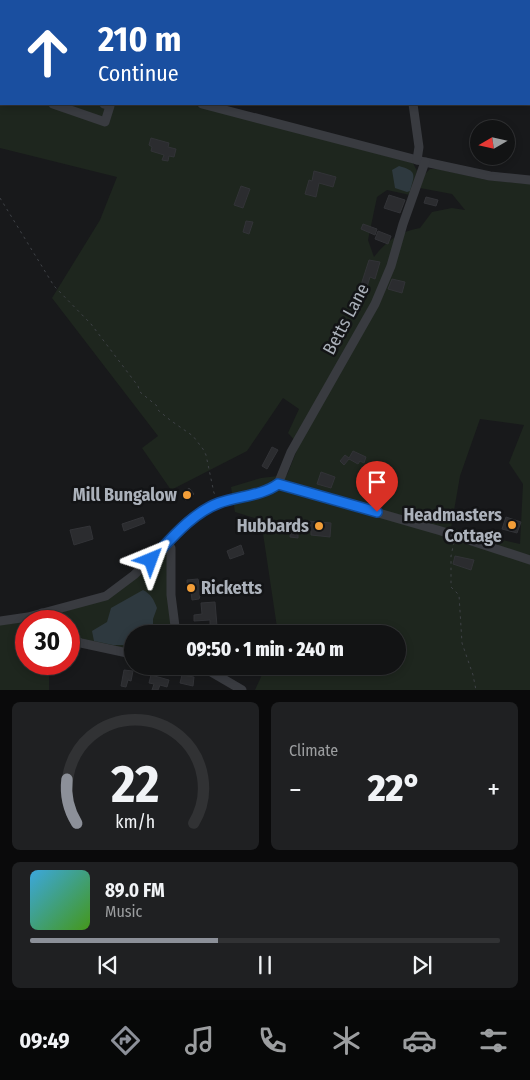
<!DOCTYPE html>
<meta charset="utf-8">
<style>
body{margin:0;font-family:"Fira Sans Condensed",sans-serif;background:#1f2022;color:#f1f3f6;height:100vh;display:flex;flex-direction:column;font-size:19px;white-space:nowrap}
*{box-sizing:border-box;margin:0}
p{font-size:16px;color:#9c9ea0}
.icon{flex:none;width:28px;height:28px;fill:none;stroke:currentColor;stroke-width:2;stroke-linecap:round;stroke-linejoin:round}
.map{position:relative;height:690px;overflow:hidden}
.side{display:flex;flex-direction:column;gap:12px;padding:12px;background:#0a0a0b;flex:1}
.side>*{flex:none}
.banner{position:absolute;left:0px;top:0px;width:530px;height:105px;box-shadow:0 2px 8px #0003,0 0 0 1px #313234;background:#1a4fa0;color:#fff;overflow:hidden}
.needle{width:32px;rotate:261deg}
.tools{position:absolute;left:470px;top:120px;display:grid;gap:10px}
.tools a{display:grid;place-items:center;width:45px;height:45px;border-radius:50%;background:#121314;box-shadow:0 2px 8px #0003,0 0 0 1px #313234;font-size:25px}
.speed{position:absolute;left:15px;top:610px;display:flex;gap:10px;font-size:25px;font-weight:700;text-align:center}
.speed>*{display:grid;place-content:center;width:65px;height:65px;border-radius:50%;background:#121314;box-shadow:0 2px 8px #0003,0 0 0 1px #313234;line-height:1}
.speed .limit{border:8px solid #d22;background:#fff;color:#111}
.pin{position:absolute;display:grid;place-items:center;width:42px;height:42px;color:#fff;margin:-51px -21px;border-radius:50% 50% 50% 0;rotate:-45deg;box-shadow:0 0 5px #0007}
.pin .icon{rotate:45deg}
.me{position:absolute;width:55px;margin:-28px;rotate:44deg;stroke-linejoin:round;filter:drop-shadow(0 0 4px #0008)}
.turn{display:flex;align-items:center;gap:18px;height:105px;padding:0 15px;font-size:22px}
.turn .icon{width:65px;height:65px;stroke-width:2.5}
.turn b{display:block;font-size:35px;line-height:42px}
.big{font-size:38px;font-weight:800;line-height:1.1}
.side .card{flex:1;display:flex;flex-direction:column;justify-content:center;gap:8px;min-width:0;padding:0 18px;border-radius:8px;background:#1f2022}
.side .dial{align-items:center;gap:0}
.dial svg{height:130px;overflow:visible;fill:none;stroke:#313234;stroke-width:7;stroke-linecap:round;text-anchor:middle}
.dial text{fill:#f1f3f6;stroke:none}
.song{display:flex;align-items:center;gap:15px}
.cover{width:60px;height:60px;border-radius:8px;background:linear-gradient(135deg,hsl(200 70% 55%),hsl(100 70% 35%))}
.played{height:5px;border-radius:2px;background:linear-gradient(90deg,#8c9099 40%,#313234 40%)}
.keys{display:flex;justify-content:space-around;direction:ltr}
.heat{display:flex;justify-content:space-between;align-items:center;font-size:28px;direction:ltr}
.side .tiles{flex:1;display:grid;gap:12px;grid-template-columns:1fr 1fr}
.card:last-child{grid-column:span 2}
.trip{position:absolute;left:124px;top:625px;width:282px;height:50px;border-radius:25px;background:#121314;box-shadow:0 2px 8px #0003,0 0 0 1px #313234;font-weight:800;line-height:50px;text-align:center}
.tab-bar{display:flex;height:80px;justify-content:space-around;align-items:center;background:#070808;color:#9c9ea0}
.tab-bar .icon{width:35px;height:35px}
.tab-bar .on{color:#8c9099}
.tab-bar b{font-size:22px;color:#f1f3f6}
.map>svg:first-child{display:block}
.green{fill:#1e261e;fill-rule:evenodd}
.water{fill:#2e393f}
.building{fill:#2b2c2f;stroke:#323337}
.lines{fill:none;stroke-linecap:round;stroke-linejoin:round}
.path{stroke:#3f4247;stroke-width:1;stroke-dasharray:2.5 4;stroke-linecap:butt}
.minor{stroke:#393b40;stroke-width:9}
.route-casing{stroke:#114b97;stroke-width:12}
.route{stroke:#1a73e8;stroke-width:9}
.poi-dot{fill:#f39e38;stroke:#131416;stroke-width:2}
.labels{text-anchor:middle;stroke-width:5;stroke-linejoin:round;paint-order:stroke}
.street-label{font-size:18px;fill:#abb1ba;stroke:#131416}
.poi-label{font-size:18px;font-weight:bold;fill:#abb1ba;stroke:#131416;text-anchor:end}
</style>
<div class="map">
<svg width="530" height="690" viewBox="0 0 530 690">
<rect width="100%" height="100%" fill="#18191b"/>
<g class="green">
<rect x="146" y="0" width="136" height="1"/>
<path d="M0 26 1 104H189L413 163 417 171 410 195 387 190 377 197 368 240 374 257C386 241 401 231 420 228L432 212 452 208 465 210 452 194 420 188 425 174 430 169H438L487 180 530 184V690H255L266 666H398V634H278L261 520 235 512 231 487 261 478 287 475 299 445 288 433 299 409 283 398 247 451 171 490 142 448 158 436 52 298 100 220 117 177 0 148ZM480 419 524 425 509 463 523 484 520 544 451 528 460 476Z"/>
<polygon points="174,538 173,569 178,634 132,634 132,656 69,640 69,621 26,621 26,664 35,664 35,667 49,676 49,690 0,690 0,621 106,596"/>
</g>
<g class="water">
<path d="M399 166C417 171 415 174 410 191L407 192 395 188 392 170Z"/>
<path d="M143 590C151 594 154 600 157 608L153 619V634H132V645H113L94 641 92 631 107 622 111 608Z"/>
</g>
<g class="building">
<polygon points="151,138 169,143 168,147 176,149 174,157 169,156 168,161 162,160 164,155 151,151 152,147 149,145"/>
<polygon points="314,171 336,177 333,187 319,183 316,197 305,194 309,180 312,181"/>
<polygon points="241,186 250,189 243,208 234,205"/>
<polygon points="389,195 405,200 400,213 384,208"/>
<polygon points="426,197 438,200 436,206 424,203"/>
<polygon points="246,221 253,222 249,234 243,232"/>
<polygon points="363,224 377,229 375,235 361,229"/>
<polygon points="378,231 391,236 388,244 375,239"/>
<polygon points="369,260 380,262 375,279 370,277 366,290 360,288"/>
<polygon points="392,279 405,282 402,293 388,289"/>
<polygon points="272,447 278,450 267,469 262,466"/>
<polygon points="353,451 366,457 364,463 360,461 358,464 349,459 344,465 340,461 345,455 349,458"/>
<polygon points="321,472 335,477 331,488 317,484"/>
<polygon points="189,488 194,494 186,501 181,495"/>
<polygon points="143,517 145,523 124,531 122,524"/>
<polygon points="506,517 521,522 517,533 502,529"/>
<polygon points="307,521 331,523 330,537 311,535 311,531 298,530 298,538 290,537 291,524 307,525"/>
<polygon points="90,526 93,539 74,545 70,530"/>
<polygon points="241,545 244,554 230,559 227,551"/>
<polygon points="455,556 474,560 471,570 453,564"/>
<polygon points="198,579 199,585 203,587 199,599 192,600 191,592 188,592 187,580"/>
<polygon points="215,602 217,626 210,626 210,620 194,621 194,615 202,614 201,603"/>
<polygon points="124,670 133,671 131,681 128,680 126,687 121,686"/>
<polygon points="151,675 169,680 167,687 160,685 158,690 152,690 154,684 149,683"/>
<polygon points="182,675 194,677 193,686 180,683"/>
</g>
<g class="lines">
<g class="path">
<polyline points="164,0 164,1"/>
<polyline points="0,198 54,286 91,324 138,386 140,392 157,406 158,410 170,420 193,436 203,449 206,455 214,493 216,496"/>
<polyline points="454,542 451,556 451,587 459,595 462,643 473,675 476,690"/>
</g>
<g class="minor">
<polyline points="403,0 403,1"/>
<polyline points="0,20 1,21"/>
<polyline points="0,50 1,48"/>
<polyline points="53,104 105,122 110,106 104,104"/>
<polyline points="202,104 425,162 490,176 530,180"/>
<polyline points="413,104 419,147 417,160"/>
<polyline points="278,484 441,531 530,560"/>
<polyline points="168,543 171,548 171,595 176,634"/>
<polyline points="42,613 49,621"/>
<polyline points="0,621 28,617 106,596 134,575 198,514 224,501 271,489 278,484 291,452 375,304 391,266 403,224 425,162"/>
<polyline points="69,637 81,643 132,654"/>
<polyline points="201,666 242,690"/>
</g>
</g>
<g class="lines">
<defs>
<path id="route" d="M151 560C171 539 192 513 219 503 238 496 262 496 278 484L377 512"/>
</defs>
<use href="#route" class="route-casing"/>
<use href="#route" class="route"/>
</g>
<g class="poi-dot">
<circle cx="187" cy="495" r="5"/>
<circle cx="512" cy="525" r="5"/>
<circle cx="319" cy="526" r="5"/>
<circle cx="191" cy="588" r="5"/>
</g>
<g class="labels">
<g class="street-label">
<text transform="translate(346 319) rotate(-62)" y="6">Betts Lane</text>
</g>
<g class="poi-label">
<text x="177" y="501">Mill Bungalow</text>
<text x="502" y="521">Headmasters<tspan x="502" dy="21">Cottage</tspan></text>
<text x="309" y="532">Hubbards</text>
<text x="201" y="594" text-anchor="start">Ricketts</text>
</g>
</g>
</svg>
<div class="tools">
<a><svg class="needle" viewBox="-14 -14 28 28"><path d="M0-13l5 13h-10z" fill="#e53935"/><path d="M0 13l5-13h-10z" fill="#9c9ea0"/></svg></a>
</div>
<div class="speed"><div class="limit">30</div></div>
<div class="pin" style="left:377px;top:512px;background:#d93025"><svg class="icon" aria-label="arrive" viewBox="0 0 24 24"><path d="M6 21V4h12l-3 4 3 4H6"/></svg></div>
<svg class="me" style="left:151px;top:560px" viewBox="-20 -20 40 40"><path d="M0-17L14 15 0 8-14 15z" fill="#1a73e8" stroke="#fff" stroke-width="4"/></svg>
<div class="trip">09:50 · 1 min · 240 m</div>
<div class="banner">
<div class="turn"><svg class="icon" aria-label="ahead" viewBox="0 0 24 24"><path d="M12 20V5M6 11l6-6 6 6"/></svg><div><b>210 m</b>Continue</div></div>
</div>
</div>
<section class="side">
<div class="tiles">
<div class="card dial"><svg viewBox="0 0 100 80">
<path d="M14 69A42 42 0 1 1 86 69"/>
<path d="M14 69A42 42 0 0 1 8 42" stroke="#8c9099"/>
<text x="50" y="56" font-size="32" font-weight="700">22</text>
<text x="50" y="72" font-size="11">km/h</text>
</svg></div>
<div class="card"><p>Climate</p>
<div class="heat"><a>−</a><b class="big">22°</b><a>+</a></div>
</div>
<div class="card">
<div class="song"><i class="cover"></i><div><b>89.0 FM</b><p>Music</p></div></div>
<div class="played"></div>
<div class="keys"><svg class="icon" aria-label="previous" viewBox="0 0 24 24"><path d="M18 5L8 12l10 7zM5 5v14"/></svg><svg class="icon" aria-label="pause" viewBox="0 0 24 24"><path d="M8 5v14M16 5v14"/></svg><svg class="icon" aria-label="next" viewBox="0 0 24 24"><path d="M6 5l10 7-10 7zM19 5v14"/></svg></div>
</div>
</div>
</section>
<nav class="tab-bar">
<b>09:49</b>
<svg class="icon on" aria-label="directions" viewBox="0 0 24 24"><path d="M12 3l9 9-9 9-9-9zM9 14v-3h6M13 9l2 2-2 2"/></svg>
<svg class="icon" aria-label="music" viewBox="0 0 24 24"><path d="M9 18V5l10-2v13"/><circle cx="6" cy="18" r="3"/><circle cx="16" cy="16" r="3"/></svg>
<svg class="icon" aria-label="phone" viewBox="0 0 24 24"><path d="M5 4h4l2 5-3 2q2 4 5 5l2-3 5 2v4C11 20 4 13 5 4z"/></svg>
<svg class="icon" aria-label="climate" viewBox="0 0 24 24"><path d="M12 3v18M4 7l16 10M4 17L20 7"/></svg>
<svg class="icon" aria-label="car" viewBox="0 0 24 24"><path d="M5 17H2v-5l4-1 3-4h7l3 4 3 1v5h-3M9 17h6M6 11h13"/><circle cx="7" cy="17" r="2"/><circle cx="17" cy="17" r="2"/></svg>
<svg class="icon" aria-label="filters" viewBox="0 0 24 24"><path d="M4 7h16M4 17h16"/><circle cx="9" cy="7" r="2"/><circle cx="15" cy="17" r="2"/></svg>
</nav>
